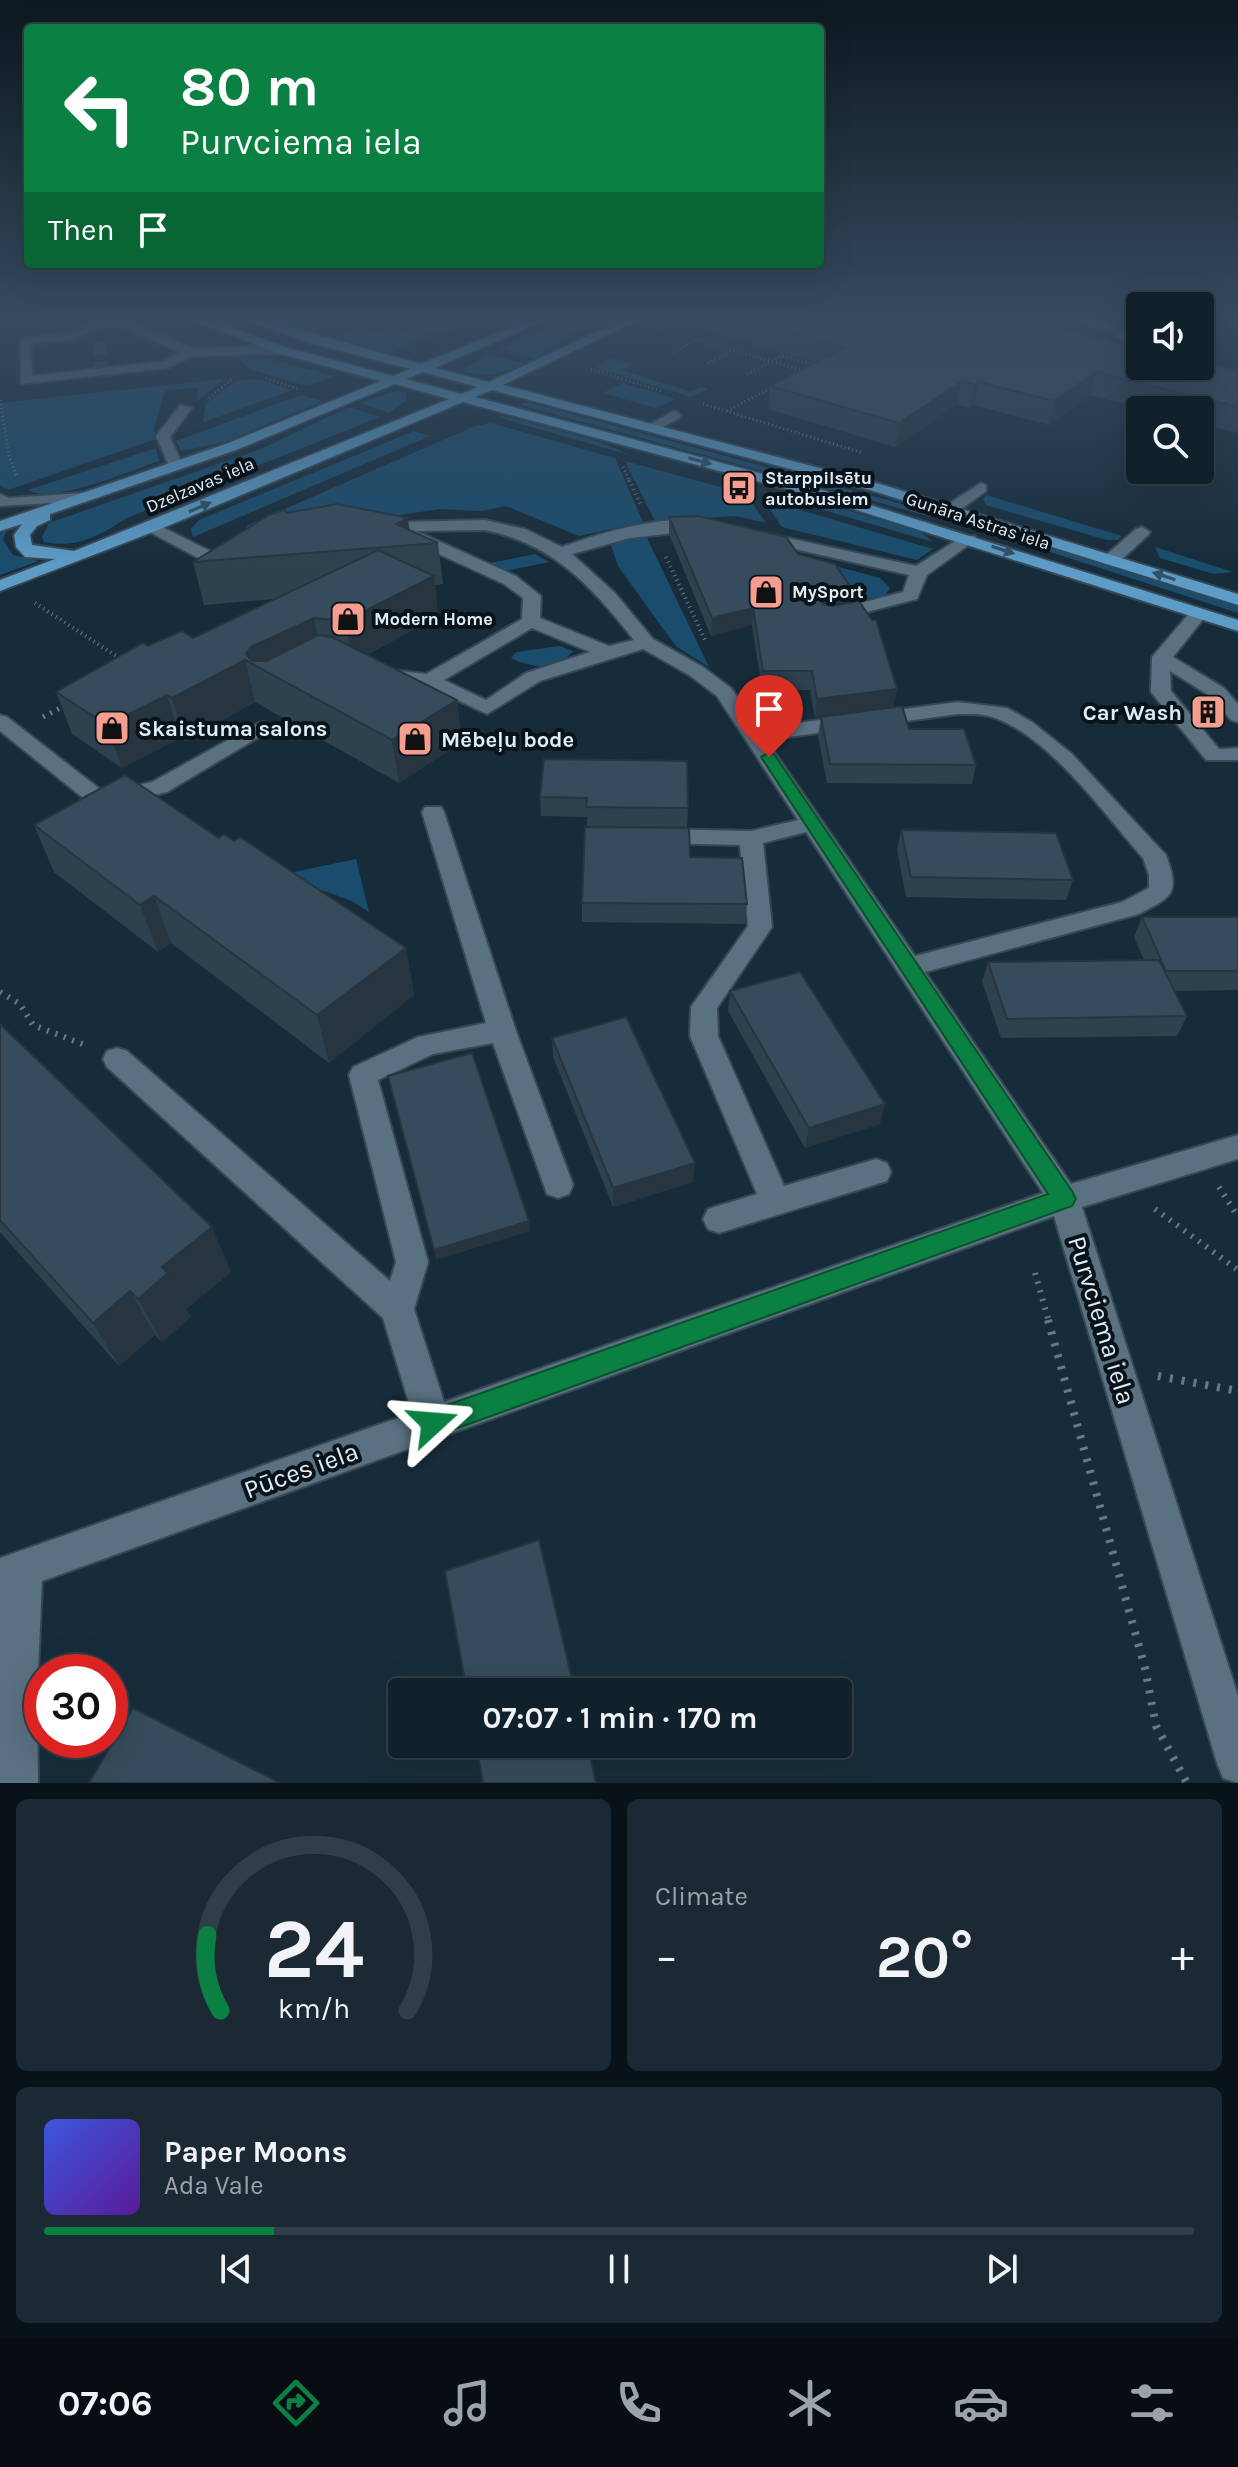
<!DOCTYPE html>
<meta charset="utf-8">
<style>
body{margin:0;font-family:Karla,sans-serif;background:#1a2934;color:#f1f3f6;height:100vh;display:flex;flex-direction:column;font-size:30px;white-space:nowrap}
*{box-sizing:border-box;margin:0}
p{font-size:26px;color:#9ca3a9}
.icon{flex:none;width:44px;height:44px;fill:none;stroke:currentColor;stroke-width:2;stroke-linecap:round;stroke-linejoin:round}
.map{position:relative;height:1783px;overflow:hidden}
.details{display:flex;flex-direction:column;gap:16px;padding:16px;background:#091218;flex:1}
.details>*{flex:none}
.hud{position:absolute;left:24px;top:24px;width:800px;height:244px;border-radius:8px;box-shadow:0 8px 32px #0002,0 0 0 2px #303e48;background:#0b8043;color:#fff;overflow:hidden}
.buttons{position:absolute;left:1126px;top:292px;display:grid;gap:16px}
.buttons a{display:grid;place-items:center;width:88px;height:88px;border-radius:8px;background:#11212c;box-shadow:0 8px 32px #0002,0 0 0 2px #303e48;font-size:40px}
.speed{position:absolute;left:24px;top:1654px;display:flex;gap:16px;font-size:40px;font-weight:700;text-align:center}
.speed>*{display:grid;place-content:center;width:104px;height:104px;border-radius:50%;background:#11212c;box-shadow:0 8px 32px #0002,0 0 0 2px #303e48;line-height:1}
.speed .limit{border:12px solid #d22;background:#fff;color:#111}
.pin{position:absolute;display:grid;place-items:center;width:68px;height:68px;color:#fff;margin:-82px -34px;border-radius:50% 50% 50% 0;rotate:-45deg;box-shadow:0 0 8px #0007}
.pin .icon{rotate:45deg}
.me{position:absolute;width:88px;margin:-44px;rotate:71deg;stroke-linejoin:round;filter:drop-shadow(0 0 6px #0008)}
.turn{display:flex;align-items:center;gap:28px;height:168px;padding:0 24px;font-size:36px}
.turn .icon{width:104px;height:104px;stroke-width:2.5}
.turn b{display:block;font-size:56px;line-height:68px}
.then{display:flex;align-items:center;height:76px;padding:0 24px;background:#0003;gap:16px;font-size:30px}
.big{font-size:60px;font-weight:700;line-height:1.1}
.details .widget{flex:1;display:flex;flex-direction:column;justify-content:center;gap:12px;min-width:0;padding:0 28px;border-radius:12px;background:#1a2934}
.details .dial{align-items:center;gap:0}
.dial svg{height:208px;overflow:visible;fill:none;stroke:#303e48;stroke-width:7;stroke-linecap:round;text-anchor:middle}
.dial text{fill:#f1f3f6;stroke:none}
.song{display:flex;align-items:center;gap:24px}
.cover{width:96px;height:96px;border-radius:12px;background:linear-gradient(135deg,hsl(230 70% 55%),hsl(270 70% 35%))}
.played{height:8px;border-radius:4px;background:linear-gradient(90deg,#0b8043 20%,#303e48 20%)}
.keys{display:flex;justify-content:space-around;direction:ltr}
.heat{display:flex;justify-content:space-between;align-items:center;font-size:44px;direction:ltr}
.details .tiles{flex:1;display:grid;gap:16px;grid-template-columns:1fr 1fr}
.widget:last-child{grid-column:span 2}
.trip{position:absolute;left:388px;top:1678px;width:464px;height:80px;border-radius:8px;background:#11212c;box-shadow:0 8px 32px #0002,0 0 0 2px #303e48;font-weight:700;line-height:80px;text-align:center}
.tabs{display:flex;height:128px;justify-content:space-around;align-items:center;background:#070d12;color:#9ca3a9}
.tabs .icon{width:56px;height:56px}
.tabs .active{color:#0b8043}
.tabs b{font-size:36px;color:#f1f3f6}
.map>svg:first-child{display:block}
.green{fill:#1a4d6d}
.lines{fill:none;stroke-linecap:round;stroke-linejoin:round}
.minor-tunnel{stroke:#354956;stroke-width:13;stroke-dasharray:13 7;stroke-linecap:butt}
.minor-casing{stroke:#374854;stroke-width:4}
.major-casing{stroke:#374854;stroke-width:4}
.path-far4{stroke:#687a86;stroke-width:3;stroke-dasharray:1 3;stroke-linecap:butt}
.path-far3{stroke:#687a86;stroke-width:4;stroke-dasharray:1 4;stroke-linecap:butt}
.path-far2{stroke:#687a86;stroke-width:5;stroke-dasharray:2 6;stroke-linecap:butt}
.path-far1{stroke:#687a86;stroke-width:6;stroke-dasharray:2 7;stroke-linecap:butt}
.path{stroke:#687a86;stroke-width:8;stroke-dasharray:3 9;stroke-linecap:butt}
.minor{fill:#5a7182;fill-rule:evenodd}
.major{fill:#5c9cc7;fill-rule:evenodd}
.wall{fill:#2e414f}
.shaded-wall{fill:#263540}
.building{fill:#364c5c;stroke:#263540;stroke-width:2}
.oneway{fill:#2f5168}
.route{fill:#0b8043;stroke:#07532c;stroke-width:2}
.labels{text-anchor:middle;stroke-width:8;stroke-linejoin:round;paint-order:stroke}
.far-poi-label{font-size:18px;font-weight:bold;fill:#e0edf7;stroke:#0a131a;text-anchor:start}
.far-street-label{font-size:18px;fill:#e0edf7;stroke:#0a131a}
.poi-label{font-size:22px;font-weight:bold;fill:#e0edf7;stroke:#0a131a;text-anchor:start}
.near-street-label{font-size:26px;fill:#e0edf7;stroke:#0a131a}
</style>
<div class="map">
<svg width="1238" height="1783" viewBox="0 0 1238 1783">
<rect width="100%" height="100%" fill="#172c3a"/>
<g class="green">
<polygon points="406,319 466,319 474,321 442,334 398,323"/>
<polygon points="565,319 605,319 567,337 536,359 499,349"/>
<polygon points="361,327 378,332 392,327 428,337 388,354 330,339"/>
<polygon points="250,354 334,376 307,386 250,369 235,355"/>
<polygon points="490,354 526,364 494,375 465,373 463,369"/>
<polygon points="611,358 633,364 622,370 691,392 702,387 708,389 690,397 596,368"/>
<polygon points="224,379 197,401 198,388 165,390 154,428 156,439 8,490 0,485 0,403"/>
<polygon points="259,379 292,390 174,433 203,422 206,403 238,380"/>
<polygon points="623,383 676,399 656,408 603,393"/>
<polygon points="397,391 406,393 406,400 389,413 359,403"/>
<polygon points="301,395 323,401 225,442 181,451 176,441"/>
<polygon points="527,402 1004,532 1238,607 1238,613 998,535 520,405"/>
<path d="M349 407 380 417 127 518C100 535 77 549 44 542L42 537 49 523 261 449Z"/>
<polygon points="504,416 597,441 633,456 497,417"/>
<polygon points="491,423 615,458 643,522 579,536 506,506 481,511 440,509 298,530 262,542 243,532 248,525 475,426"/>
<polygon points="414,431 430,436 193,537 191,529 199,520"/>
<path d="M156 448 159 461C132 470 52 505 28 490Z"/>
<polygon points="625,461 746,494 766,523 736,516 655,521"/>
<polygon points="759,491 803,497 921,532 933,542"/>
<polygon points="986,495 1122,536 1118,540 1107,540 986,505 983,499"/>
<polygon points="763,499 933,549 917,560 782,527"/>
<polygon points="6,531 3,540 13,555 39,561 0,575 0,534"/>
<polygon points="646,536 709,667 677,647 669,637 618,566 610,542"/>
<polygon points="1155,547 1233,572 1214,574 1160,558"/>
<polygon points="535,554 549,562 505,571 490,563"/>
<polygon points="802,557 880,578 890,588 885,595 857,601 847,584"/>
<path d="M560 646 573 651C556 672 532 668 511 658L516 652Z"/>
<polygon points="356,859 369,912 352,901 280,875"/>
</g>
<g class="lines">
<polyline class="minor-tunnel" points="100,342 101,372"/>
<defs>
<g id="minor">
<path d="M100 319H124L192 348 281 346 287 350 281 354 192 356 168 368 21 384V338L67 333ZM112 323 180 352 165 361 32 376 31 344 73 339Z"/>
<path d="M1071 319C1105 319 1115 323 1140 345V356L1109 330Z"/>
<polygon points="180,405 192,408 170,437 183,466 176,470 169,466 156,436"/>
<polygon points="674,411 681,415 679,418 657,430 645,427"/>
<polygon points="981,483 986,485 986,491 956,513 944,513 944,507"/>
<polygon points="82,493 90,498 87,501 0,506 0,494 9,498"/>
<path d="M485 520 525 529 562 547C600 533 667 513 707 522L709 525 701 530 630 538 572 554 615 593 653 639 703 667 731 688 759 728 958 702 1007 708 1032 722 1072 754 1166 855C1180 894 1173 896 1139 914L925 972 1071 1184 1238 1135V1159L1082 1207 1238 1696V1783L1223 1778 1217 1763 1054 1216 42 1581 37 1695 38 1783H0V1558L412 1413 383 1318 107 1067 103 1059 107 1051 117 1048 127 1051 390 1281 396 1262 349 1075 353 1067 418 1037 486 1023 422 812 425 807H441L444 812 516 1031 573 1185 569 1194 558 1198 547 1194 493 1043 433 1054 378 1080 428 1262 414 1309 444 1402 1043 1193 806 832 763 843 772 927 717 1008 718 1036 784 1186 876 1159 887 1163 891 1172 887 1181 719 1233 708 1229 703 1219 708 1209 757 1194 690 1036 691 1007 748 926 740 845 657 843 649 841 646 836 649 831 657 829 751 831 798 820 717 696 689 675 643 649 540 681 487 714 425 685 377 679 374 675 384 669 426 674 522 619 523 598 504 584 402 537 401 532 393 527 401 522ZM485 530C554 544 592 587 634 640L609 646 540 618 541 596 516 576 416 531ZM532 628 590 652 526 673 486 700 444 680ZM958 714C970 714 983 713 995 718 1052 739 1103 813 1143 858L1149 875V888L1122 902 915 956 766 740Z"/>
<polygon points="152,522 220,556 236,551 244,556 225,566 213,566 146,530 146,524"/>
<polygon points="1142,527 1150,532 1148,535 1117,564 1105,564 1103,560 1105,556 1136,529"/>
<polygon points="761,532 916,566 963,536 975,536 977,539 927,575 917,599 836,620 830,619 827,615 830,611 903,592 909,575 755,540 755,534"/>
<polygon points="1199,608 1208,613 1173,657 1224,688 1238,704 1238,722 1231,720 1210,696 1170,671 1171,691 1219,749 1238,748 1238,760 1206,760 1151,692 1152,657 1193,609"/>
<polygon points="0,715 7,717 105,793 152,782 257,724 264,722 274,728 167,792 101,808 93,806 0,731"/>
</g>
<path id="major" d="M190 319H207L285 347 393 376 410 369 311 343 244 319H262L421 364 531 319H548L435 368 489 382 624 319H640L503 385 880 484 1238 594V605L870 490 492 390 475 397 819 489 1238 620V631L809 495 463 402 158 530 0 591V580L55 559 25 557 16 547 14 535 22 524 0 531V521L226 444 381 381 277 353ZM423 372 478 387 461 394 406 379ZM395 384 449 399 74 551 32 545 30 535 37 526 50 520V514L236 450Z"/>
</defs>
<use href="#minor" class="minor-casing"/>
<use href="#major" class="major-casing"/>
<g class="path-far4">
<polyline points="378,319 431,334"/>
<polyline points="657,328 808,372"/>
<polyline points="678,332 706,319"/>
<polyline points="673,353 697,339"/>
<polyline points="708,363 736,350"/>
<polyline points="591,369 661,391"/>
<polyline points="747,374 782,356 816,365"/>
<polyline points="266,378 299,389"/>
<polyline points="209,398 232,379"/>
<polyline points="0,400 9,456 17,477"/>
<polyline points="703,404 863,453"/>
<polyline points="727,411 775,386"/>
<polyline points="623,467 630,482"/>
</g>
<g class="path-far3">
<polyline points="629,480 641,505"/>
<polyline points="666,557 706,642"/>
<polyline points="35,603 124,661"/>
</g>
<polyline class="path-far2" points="43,717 66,705"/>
<g class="path-far1">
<polyline points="0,992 20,1004 33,1025 85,1045"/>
<polyline points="1219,1187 1238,1217"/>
<polyline points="1155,1209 1238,1270"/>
<polyline points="1035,1273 1049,1322"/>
</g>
<g class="path">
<polyline points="1048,1320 1145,1668 1156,1726 1187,1783"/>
<polyline points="1158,1376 1238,1391"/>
</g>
<use href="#minor" class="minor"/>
<use href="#major" class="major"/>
</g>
<g class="wall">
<polygon points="698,319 1017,319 1238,370 1238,431 1236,433 1200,423 1200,410 1148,410 1090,395 1049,425 974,405 970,408 957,404 895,447 768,409 770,386 816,362 698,329"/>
<polygon points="287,513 409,530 438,543 443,584 435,585 438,616 367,655 462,742 399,783 255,702 185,741 180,738 122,768 72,734 56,692 148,646 193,638 275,599 204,605 193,562"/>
<polygon points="669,517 798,554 849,585 847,603 897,689 893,707 815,718 810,690 762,690 752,625 711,636 669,534"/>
<polygon points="821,717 909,729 976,765 972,784 827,783 818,736"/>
<polygon points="544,759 688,808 687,827 587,826 587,817 541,816 540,797"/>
<polygon points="34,825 219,838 406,948 414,995 329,1063 171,943 158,952 54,872"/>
<polygon points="901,830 1073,880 1066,900 906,897 897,850"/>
<polygon points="690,857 747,904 745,924 582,922 582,903"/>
<polygon points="1142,917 1238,917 1238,990 1174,991 1187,1016 1177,1036 1001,1038 982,981 988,962 1144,960 1134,937"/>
<polygon points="730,991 880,1124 805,1148 728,1011"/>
<polygon points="0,1024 231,1272 186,1309 191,1317 162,1342 155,1335 119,1366 0,1232"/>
<polygon points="552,1038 695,1163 693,1182 613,1207 553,1057"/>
</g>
<g class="shaded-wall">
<polygon points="0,319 38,319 38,327 0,331"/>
<polygon points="1096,372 1090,395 1049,425 1054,401"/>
<polygon points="962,381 957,404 895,447 899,423"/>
<polygon points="979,382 974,405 970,408 975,385"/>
<polygon points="408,518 411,545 396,524"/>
<polygon points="434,576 438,616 353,662 345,621"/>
<polygon points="849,585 847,603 821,610 819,598 823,592"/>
<polygon points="753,608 752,625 711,636 712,618"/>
<polygon points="314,618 322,659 248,661 246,654 251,647"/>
<polygon points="245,660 255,702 185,741 172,698"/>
<polygon points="897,689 893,707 815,718 817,699"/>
<polygon points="167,695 180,738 122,768 107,725"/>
<polygon points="457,700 462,742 399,783 392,740"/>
<polygon points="154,896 171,943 158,952 140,905"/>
<polygon points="406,948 414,995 329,1063 317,1015"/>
<polygon points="885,1104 880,1124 805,1148 809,1128"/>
<polygon points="695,1163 693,1182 613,1207 613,1188"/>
<polygon points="529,1221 530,1231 436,1260 434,1250"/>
<polygon points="212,1227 231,1272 186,1309 191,1317 162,1342 138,1299 162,1267"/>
<polygon points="130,1291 155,1335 119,1366 93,1323"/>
</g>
<g class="building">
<polygon points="741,319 1017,319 1140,348 1140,366 1200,366 1200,361 1238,370 1238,407 1096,372 1054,401 979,382 975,385 962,381 899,423 770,386 845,347"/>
<polygon points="337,504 408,518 396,524 438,543 193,562 269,515 284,510 287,513"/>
<polygon points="698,516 786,537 798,554 835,564 849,585 823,592 819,598 823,604 832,606 859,601 872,620 876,620 897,689 817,699 812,671 763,671 753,608 712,618 669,517"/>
<polygon points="378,550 434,576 345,621 314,618 251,647 246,654 252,661 266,661 318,635 332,637 457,700 392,740 245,660 172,698 167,695 107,725 56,692 143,643 148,646 182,631 193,638"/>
<polygon points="902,706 909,729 964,729 976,765 830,764 821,717"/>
<polygon points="544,759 687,761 688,808 586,807 587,798 540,797"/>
<polygon points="125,775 219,838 224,834 234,841 240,837 406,948 317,1015 154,896 140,905 34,825"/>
<polygon points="585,827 689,828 690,857 742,858 747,904 582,903"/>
<polygon points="901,830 1056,833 1073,880 911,877"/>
<polygon points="1142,917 1238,917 1238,971 1166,971"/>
<polygon points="1159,960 1187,1016 1007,1019 988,962"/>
<polygon points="800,972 885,1104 809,1128 730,991"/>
<polygon points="626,1017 695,1163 613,1188 552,1038"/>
<polygon points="0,1024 212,1227 162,1267 168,1273 138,1299 130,1291 93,1323 0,1220"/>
<polygon points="472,1053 529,1221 434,1250 388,1076"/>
<polygon points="539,1540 575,1692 467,1692 445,1571"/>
<polygon points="133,1708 280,1783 89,1783"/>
<polygon points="476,1744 587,1744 596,1783 483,1783"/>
</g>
<defs><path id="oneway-solid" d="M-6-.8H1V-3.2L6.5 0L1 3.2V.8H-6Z" transform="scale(2)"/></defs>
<g class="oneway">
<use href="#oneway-solid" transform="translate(700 461) rotate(15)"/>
<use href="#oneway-solid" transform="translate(200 507) rotate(-23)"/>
<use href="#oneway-solid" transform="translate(1003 550) rotate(18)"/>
<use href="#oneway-solid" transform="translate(1164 576) rotate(-162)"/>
</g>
<linearGradient id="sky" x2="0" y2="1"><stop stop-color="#0d1820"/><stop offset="0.56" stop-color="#364b60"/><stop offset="1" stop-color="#364b60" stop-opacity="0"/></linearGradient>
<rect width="1238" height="569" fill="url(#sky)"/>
<polygon class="route" points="769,752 774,754 1072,1191 1076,1199 1072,1206 433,1437 423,1433 419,1423 423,1414 433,1410 1048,1194 761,757"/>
<defs>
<symbol id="bus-square" viewBox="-11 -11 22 22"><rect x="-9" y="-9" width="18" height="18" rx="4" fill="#f59d8e" stroke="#0a131a"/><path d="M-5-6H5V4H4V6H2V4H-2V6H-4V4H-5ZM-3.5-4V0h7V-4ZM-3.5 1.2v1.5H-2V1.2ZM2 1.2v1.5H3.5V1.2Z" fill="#111"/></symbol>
<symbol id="shop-square" viewBox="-11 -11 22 22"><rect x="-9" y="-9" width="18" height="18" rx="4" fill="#f59d8e" stroke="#0a131a"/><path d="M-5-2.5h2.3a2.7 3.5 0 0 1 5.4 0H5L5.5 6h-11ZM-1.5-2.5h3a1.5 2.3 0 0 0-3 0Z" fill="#111"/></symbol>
<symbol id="building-square" viewBox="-11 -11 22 22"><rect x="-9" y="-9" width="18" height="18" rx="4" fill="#f59d8e" stroke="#0a131a"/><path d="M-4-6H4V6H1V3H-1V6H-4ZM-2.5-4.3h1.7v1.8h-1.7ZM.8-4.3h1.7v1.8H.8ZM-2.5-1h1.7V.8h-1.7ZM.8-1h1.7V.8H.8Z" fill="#111"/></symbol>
</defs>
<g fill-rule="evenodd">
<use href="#bus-square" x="719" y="468" width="40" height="40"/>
<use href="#shop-square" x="746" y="572" width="40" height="40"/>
<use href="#shop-square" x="328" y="599" width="40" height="40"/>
<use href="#building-square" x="1188" y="692" width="40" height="40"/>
<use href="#shop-square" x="92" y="708" width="40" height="40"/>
<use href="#shop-square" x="395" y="719" width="40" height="40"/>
</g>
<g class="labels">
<g class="far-poi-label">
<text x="765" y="484">Starppilsētu<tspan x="765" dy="21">autobusiem</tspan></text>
<text x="792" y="598">MySport</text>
<text x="374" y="625">Modern Home</text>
</g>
<g class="far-street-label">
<text transform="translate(200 485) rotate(-23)" y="6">Dzelzavas iela</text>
<text transform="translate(978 521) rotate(18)" y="6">Gunāra Astras iela</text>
</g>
<g class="poi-label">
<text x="1182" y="720" text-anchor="end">Car Wash</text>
<text x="138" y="736">Skaistuma salons</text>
<text x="441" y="747">Mēbeļu bode</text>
</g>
<g class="near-street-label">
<text transform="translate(1102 1320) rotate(73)" y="9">Purvciema iela</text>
<text transform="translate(301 1470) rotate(-20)" y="9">Pūces iela</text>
</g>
</g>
</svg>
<div class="buttons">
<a><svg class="icon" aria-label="sound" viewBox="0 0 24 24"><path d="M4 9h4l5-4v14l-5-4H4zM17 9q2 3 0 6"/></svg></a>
<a><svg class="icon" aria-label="search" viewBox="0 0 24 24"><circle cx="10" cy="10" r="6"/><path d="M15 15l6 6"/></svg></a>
</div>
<div class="speed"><div class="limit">30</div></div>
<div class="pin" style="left:769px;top:757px;background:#d93025"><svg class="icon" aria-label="arrive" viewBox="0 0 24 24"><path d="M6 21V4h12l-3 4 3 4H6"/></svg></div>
<svg class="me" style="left:433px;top:1423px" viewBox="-20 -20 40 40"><path d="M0-17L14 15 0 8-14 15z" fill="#0b8043" stroke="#fff" stroke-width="4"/></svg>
<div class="trip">07:07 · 1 min · 170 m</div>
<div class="hud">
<div class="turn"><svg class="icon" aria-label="left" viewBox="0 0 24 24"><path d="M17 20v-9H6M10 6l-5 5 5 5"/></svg><div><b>80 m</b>Purvciema iela</div></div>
<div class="then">Then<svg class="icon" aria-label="arrive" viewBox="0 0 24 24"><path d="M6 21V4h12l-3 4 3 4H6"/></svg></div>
</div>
</div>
<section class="details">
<div class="tiles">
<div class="widget dial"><svg viewBox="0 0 100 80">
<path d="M14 69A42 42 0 1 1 86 69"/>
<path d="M14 69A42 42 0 0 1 9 40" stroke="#0b8043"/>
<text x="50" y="56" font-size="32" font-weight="700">24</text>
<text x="50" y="72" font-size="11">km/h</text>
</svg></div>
<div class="widget"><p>Climate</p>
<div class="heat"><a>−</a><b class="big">20°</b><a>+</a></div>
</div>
<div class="widget">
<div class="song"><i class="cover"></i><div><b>Paper Moons</b><p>Ada Vale</p></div></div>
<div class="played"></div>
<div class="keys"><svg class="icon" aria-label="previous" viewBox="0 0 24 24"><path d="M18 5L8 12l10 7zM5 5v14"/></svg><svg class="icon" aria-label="pause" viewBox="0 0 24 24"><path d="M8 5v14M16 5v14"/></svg><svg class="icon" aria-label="next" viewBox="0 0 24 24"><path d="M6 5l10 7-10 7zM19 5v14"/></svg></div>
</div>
</div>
</section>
<nav class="tabs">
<b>07:06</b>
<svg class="icon active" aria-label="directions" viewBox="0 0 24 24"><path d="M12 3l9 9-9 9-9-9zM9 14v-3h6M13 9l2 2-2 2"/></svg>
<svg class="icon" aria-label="music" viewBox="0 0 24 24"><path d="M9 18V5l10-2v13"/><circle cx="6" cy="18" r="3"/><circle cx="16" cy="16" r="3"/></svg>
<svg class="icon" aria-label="phone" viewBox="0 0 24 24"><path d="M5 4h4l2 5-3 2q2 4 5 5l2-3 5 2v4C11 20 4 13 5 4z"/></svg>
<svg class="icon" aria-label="climate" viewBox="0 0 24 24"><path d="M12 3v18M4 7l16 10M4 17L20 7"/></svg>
<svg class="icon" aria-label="car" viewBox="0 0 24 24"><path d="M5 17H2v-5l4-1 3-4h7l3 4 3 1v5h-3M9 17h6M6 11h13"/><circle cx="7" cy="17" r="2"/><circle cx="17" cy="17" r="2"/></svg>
<svg class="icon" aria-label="filters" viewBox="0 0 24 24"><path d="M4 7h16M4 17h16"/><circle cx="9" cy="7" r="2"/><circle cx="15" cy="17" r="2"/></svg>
</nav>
